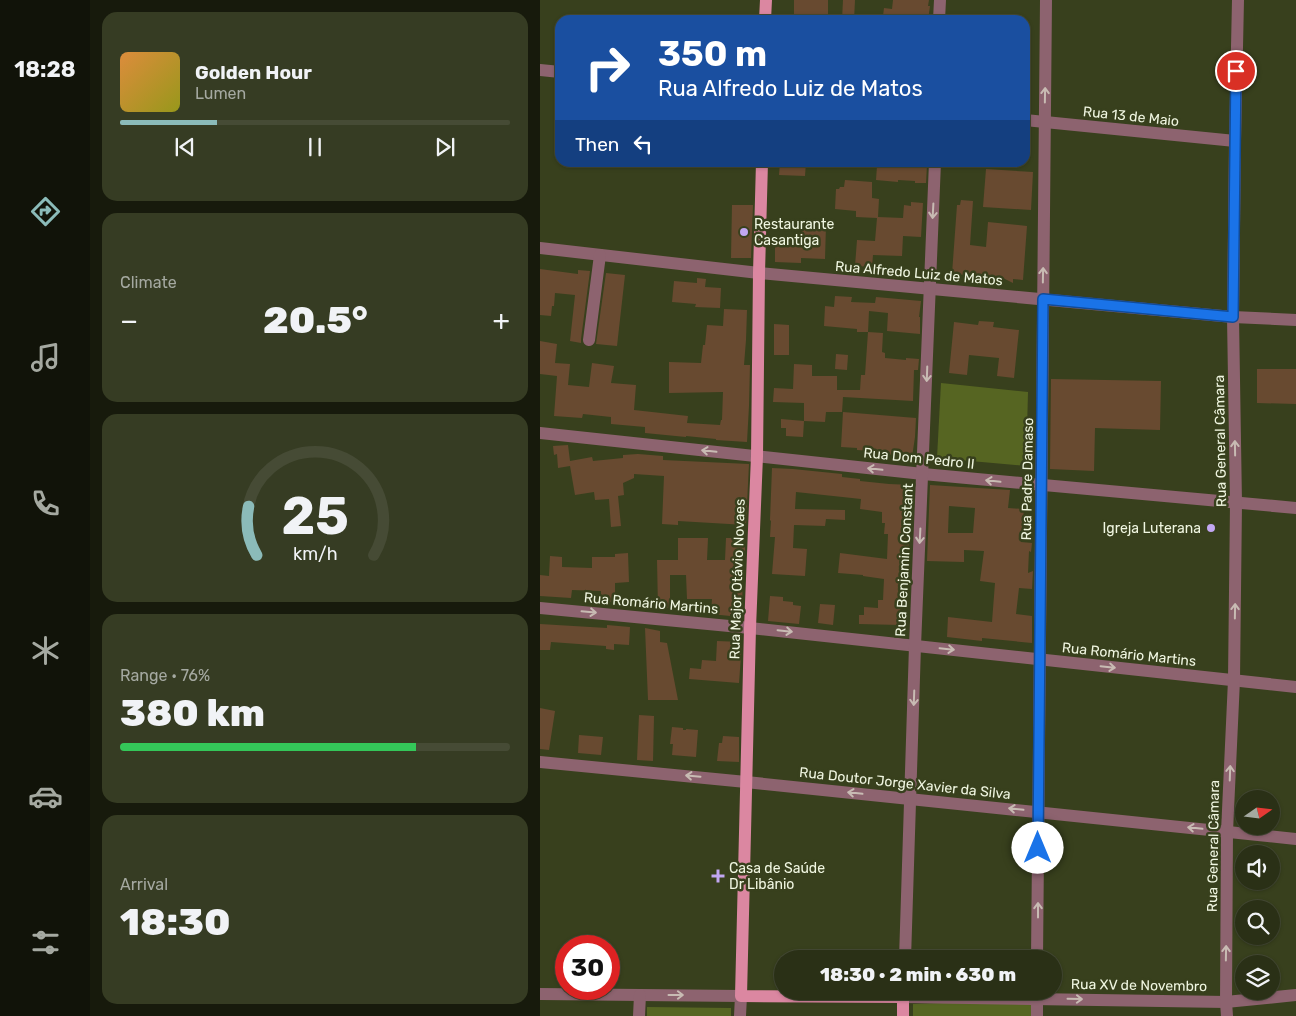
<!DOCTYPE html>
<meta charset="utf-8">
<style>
body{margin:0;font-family:Rubik,sans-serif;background:#363c23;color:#f1f3f6;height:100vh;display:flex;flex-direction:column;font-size:19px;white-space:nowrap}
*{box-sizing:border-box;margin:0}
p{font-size:16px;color:#a5a9a1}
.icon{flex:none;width:28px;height:28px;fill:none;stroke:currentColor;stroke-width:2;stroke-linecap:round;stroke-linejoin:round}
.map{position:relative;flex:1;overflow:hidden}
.details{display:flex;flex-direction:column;gap:12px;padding:12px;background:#171a0c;width:450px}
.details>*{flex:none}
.top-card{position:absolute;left:15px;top:15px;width:475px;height:152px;border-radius:15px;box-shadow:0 1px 4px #0004,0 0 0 1px #464b35;background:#1a4fa0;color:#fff;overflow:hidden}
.needle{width:32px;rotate:76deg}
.controls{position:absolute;left:695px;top:790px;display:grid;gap:10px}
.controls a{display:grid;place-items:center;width:45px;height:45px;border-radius:50%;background:#2a3016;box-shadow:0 1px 4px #0004,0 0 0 1px #464b35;font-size:25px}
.speed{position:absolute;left:15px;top:935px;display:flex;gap:10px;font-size:25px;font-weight:700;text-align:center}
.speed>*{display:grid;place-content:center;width:65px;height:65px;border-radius:50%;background:#2a3016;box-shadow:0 1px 4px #0004,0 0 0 1px #464b35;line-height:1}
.speed .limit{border:8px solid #d22;background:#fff;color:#111}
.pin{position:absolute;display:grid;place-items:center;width:42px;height:42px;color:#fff;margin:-21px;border:2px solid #fff;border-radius:50%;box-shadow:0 1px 5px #0007}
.me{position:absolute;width:55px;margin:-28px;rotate:0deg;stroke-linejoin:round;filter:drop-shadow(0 0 4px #0008)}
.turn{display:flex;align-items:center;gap:18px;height:105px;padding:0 20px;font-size:22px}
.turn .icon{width:65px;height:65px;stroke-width:2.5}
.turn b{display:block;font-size:35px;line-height:42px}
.then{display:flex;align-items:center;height:48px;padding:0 20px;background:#0003;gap:10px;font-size:19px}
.big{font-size:38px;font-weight:800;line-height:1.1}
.details .card{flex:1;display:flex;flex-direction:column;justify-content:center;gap:8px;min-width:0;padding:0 18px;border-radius:15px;background:#363c23}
.details .dial{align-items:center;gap:0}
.dial svg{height:130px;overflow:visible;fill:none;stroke:#464b35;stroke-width:7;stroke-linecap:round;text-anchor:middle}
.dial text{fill:#f1f3f6;stroke:none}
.song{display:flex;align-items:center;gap:15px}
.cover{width:60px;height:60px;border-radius:8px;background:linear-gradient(135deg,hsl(30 70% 55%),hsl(60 70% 35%))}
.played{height:5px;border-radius:2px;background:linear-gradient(90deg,#8bbbb9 25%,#464b35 25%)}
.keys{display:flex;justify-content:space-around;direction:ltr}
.heat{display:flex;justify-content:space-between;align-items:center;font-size:28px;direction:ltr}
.charge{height:8px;border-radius:4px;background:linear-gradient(90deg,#34c759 76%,#464b35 0)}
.trip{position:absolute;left:234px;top:950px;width:288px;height:50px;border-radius:25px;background:#2a3016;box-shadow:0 1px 4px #0004,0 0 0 1px #464b35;font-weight:800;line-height:50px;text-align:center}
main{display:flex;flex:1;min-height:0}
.menu{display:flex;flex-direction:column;width:90px;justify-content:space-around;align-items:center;background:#111309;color:#a5a9a1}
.menu .icon{width:35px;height:35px}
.menu .selected{color:#8bbbb9}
.menu b{font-size:22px;color:#f1f3f6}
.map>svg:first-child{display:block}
.green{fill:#566522}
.building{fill:#684a30;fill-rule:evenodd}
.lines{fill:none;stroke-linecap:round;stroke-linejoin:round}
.minor{stroke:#8d636f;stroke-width:12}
.major{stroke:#db87a1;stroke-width:12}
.oneway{stroke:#c8bbb3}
.route-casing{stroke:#114b97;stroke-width:12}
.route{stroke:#1a73e8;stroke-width:9}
.poi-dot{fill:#c2a7f2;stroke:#38401d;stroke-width:2}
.labels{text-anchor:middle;stroke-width:5;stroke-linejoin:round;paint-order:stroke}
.street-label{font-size:14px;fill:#f0f6e1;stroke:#38401d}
.poi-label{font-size:14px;fill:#f0f6e1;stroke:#38401d;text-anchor:start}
</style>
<main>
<nav class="menu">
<b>18:28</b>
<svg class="icon selected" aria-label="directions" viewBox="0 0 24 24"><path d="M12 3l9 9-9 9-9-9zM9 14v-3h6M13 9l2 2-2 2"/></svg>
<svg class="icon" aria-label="music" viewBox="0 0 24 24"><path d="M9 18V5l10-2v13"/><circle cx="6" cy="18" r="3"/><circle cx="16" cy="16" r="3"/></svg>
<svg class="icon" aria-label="phone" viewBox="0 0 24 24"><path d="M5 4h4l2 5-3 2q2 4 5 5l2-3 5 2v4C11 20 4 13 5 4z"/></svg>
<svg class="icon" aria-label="climate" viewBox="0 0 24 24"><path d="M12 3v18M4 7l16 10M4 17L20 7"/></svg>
<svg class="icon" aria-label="car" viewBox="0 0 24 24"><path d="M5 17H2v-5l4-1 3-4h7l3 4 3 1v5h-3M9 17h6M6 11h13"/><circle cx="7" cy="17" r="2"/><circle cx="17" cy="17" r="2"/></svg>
<svg class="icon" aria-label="filters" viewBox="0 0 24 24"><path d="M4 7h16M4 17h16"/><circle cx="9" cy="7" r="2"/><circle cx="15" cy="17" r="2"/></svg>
</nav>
<section class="details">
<div class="card">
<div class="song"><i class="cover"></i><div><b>Golden Hour</b><p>Lumen</p></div></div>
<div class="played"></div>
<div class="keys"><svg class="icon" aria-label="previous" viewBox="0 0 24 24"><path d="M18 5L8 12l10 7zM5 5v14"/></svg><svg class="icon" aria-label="pause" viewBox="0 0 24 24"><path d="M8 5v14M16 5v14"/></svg><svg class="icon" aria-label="next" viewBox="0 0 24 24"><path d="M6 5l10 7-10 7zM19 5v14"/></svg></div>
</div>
<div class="card"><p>Climate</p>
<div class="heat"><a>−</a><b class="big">20.5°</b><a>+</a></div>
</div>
<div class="card dial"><svg viewBox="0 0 100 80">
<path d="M14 69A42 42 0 1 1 86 69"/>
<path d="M14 69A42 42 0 0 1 9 39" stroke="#8bbbb9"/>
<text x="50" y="56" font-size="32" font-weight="700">25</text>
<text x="50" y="72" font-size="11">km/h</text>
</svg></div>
<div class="card"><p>Range · 76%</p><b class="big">380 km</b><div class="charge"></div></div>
<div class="card"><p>Arrival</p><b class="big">18:30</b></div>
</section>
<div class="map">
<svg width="756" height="1016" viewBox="0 0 756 1016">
<rect width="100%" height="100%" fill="#38401d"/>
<g class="green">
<polygon points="401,383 488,392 486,466 397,458"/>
<polygon points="494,1000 494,1016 373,1016 373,1004"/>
<polygon points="107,1007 191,1008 191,1016 107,1016"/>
</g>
<g class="building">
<polygon points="254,0 288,0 288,15 254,16"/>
<polygon points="303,0 315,0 314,20 302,20"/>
<polygon points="353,0 389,0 388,6 390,6 388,20 360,20 361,19 343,16 344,8 352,9"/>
<polygon points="240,162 266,162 265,176 239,175"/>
<polygon points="367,164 387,165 386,183 375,183 375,181 358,180 358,182 336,180 337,166 367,168"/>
<polygon points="446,169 493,172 491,210 443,207"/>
<polygon points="305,180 332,182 332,198 339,199 338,217 363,218 364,205 371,206 371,202 383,203 381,237 363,236 362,256 333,255 332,267 315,266 317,240 335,241 337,218 316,217 316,211 295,209 296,189 299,189 300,187 304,187"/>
<polygon points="421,200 433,201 430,245 446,247 448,222 487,226 483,280 473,279 473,283 461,277 461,282 448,276 447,281 437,279 438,276 412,274 417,205 420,205"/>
<polygon points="192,205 213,205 211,258 191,258"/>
<polygon points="262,225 286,226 285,259 261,258 261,263 235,262 235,238 261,239"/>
<polygon points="0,269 38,274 38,270 50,271 41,339 41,343 30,341 35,295 15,293 14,306 12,306 11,316 0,315"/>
<polygon points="66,273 85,275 77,346 56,344"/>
<polygon points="157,278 166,279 165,287 181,288 180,308 155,307 156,304 132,302 134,281 157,283"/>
<polygon points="295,296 312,297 311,302 335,303 336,297 381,301 379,317 380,317 380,334 347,331 348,313 329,311 328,332 317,332 317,329 284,326 285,306 294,307"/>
<polygon points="184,309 207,310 206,340 204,365 210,365 209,406 207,442 176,440 176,439 146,436 146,437 105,433 105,427 71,424 71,417 43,414 42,418 14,416 17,376 0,374 0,341 17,344 15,363 30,364 28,385 49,387 52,363 74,366 71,383 96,385 94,410 148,416 147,423 180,425 181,420 182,420 183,392 129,393 129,362 161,363 163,345 165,345 167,325 183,326"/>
<polygon points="439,321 454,322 453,327 479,330 474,378 457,376 459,358 429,355 427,375 409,373 414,322 438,325"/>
<polygon points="234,324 249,325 249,355 234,355"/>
<polygon points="328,332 343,333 342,352 345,353 345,358 366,360 366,358 379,359 378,370 374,370 373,401 303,397 302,412 286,412 285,422 264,421 264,403 233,402 234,388 253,389 254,364 272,365 272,376 297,376 297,390 320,390 321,375 325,375"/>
<polygon points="296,354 308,355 307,370 295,369"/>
<polygon points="717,369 756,369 756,404 717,403"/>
<polygon points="511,379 621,381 620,430 555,428 554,471 510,469"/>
<polygon points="303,412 376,418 375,437 372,457 344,454 345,452 317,450 317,448 301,447"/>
<polygon points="241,419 264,421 263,437 246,436 246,428 241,428"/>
<polygon points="28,445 30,461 52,457 53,461 83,458 83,455 98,454 123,456 123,460 209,464 206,525 138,521 138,525 122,524 124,476 94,474 94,478 83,483 84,495 78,496 81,526 71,527 69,499 55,500 54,492 35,495 30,466 18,468 17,454 14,455 13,446"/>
<polygon points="232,468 253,469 302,474 302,477 320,479 320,481 349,484 372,485 368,562 370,562 368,586 361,585 360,625 319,624 319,615 324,615 324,607 338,608 338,600 343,600 344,579 323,576 323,575 298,573 300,553 347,559 348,534 344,534 345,523 342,523 342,512 320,509 321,499 256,492 255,509 305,510 305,520 286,519 285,526 254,525 253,548 267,549 265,576 232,574 235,537 230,537 231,521 230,520"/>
<path d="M390 485 470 490 468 508 484 509 481 542 492 543 491 552 489 551 488 573 493 571 492 589 479 588 476 614 492 616V643L442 638V641L407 637 408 617 452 622 455 583 440 581 444 551 424 550V562L387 561ZM409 506 435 508 433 533H408Z"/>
<polygon points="138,538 168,538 167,560 185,560 186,538 203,538 202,542 205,543 205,557 203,557 202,615 190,614 190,616 171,614 172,599 147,599 146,575 130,575 130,608 118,608 117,560 138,560"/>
<polygon points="88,553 89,582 75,583 75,602 61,602 61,591 32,590 31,598 0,596 0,575 9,576 10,556 22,557 22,567 52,568 52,557 75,557 75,554"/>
<polygon points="230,596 243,597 243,601 253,602 253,605 261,606 259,624 228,621"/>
<polygon points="280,604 295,605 293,625 278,623"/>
<polygon points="0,624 67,628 67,625 90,627 89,645 74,644 74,650 66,649 66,646 11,642 10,650 0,650"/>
<polygon points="105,628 120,631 120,642 127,643 138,700 108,700"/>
<polygon points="177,641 202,642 199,683 149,679 150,668 161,669 162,660 176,661"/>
<polygon points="0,708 15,711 9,750 0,749"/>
<polygon points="99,715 114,716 113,761 97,760"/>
<polygon points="132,727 143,728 143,730 146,730 146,729 158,730 156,757 132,755 133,744 130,744"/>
<polygon points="39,735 63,737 61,755 38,753"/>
<polygon points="183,736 199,737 199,762 177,761 179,743 182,743"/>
</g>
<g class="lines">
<g class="minor">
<polyline points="399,20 400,0"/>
<polyline points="0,70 20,72"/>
<polyline points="485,120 695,141"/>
<polyline points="0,248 219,273 693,317 756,320"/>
<polyline points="49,340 60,255"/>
<polyline points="0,433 383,474 756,508"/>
<polyline points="0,608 210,628 756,687"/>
<polyline points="0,762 206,782 756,839"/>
<polyline points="365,959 375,646 395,162"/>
<polyline points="497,959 506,0"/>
<polyline points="364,991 363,997 686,1002 756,995"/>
<polyline points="0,994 201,996 200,1016"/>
<polyline points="99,1016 100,995"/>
<polyline points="497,1016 497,991"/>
<polyline points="687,1016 686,1002 687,832 694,680 696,503 693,317 695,141 698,0"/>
</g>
<g class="major">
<polyline points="225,20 226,0"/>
<polyline points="222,162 219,273 217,456 210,628 201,996 363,997 363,1016"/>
</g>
</g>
<defs><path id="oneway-shaft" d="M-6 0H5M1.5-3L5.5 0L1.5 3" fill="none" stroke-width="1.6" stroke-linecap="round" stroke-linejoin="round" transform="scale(1.25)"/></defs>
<g class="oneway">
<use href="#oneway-shaft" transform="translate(505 95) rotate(-89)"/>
<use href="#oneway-shaft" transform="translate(393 211) rotate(93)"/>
<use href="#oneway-shaft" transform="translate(503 275) rotate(-89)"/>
<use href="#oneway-shaft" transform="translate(387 374) rotate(92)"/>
<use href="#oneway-shaft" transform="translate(695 448) rotate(-91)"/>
<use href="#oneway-shaft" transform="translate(169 451) rotate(-174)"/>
<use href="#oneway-shaft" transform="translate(335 469) rotate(-174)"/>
<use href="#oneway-shaft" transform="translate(453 481) rotate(-174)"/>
<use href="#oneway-shaft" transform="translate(380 536) rotate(93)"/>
<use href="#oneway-shaft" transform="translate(695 611) rotate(-89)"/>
<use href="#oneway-shaft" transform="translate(49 612) rotate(5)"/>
<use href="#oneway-shaft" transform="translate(245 631) rotate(6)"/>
<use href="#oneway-shaft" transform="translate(407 649) rotate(6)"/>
<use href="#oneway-shaft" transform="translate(568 667) rotate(6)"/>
<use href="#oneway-shaft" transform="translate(374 698) rotate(92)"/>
<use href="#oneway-shaft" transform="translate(690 773) rotate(-88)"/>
<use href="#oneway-shaft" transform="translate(153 776) rotate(-175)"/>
<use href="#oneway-shaft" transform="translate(315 793) rotate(-174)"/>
<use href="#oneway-shaft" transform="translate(476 809) rotate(-174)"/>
<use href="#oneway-shaft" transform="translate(655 828) rotate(-174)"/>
<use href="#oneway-shaft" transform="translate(498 910) rotate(-90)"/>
<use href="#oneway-shaft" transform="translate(686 953) rotate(-89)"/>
<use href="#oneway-shaft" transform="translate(136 995)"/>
<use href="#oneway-shaft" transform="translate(535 999) rotate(1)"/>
</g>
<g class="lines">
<defs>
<polyline id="route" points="498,848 503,299 693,317 696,71"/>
</defs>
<use href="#route" class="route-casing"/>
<use href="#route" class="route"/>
</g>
<g class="poi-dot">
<circle cx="204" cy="232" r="5"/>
<circle cx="671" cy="528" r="5"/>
<path d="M175.5 868.5h5v5h5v5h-5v5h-5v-5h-5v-5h5z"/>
</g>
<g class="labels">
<g class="street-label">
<text transform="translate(591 116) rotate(6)" y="5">Rua 13 de Maio</text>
<text transform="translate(379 273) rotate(5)" y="5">Rua Alfredo Luiz de Matos</text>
<text transform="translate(680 441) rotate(-91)" y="5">Rua General Câmara</text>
<text transform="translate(379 458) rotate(6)" y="5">Rua Dom Pedro II</text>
<text transform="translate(487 479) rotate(-89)" y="5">Rua Padre Damaso</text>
<text transform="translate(364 560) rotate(-87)" y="5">Rua Benjamin Constant</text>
<text transform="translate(197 579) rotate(-88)" y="5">Rua Major Otávio Novaes</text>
<text transform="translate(111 603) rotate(5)" y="5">Rua Romário Martins</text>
<text transform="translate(589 654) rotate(6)" y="5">Rua Romário Martins</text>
<text transform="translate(365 783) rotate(6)" y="5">Rua Doutor Jorge Xavier da Silva</text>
<text transform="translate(673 846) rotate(-89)" y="5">Rua General Câmara</text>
<text transform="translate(599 985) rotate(1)" y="5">Rua XV de Novembro</text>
</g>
<g class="poi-label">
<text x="214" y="229">Restaurante<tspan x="214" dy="16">Casantiga</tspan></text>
<text x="661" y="533" text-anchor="end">Igreja Luterana</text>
<text x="189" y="873">Casa de Saúde<tspan x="189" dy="16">Dr Libânio</tspan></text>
</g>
</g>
</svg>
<div class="controls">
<a><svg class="needle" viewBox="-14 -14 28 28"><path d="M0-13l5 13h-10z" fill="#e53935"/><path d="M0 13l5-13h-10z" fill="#a5a9a1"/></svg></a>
<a><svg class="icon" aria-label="sound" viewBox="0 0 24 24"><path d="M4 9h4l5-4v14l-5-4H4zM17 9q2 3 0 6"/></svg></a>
<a><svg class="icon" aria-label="search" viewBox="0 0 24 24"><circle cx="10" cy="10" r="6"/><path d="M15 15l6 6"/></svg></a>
<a><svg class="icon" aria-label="layers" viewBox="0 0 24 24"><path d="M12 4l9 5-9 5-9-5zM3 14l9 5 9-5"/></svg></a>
</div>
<div class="speed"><div class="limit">30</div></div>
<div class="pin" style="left:696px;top:71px;background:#d93025"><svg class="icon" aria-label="arrive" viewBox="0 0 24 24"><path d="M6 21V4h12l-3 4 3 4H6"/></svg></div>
<svg class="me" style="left:498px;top:848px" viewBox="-20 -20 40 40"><circle r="19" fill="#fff"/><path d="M0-13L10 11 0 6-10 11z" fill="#1a73e8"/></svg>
<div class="trip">18:30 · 2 min · 630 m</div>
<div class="top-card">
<div class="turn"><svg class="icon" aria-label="right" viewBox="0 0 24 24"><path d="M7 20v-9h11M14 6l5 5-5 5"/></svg><div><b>350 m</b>Rua Alfredo Luiz de Matos</div></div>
<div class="then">Then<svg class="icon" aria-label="left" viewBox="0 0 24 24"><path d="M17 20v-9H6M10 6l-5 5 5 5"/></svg></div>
</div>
</div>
</main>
